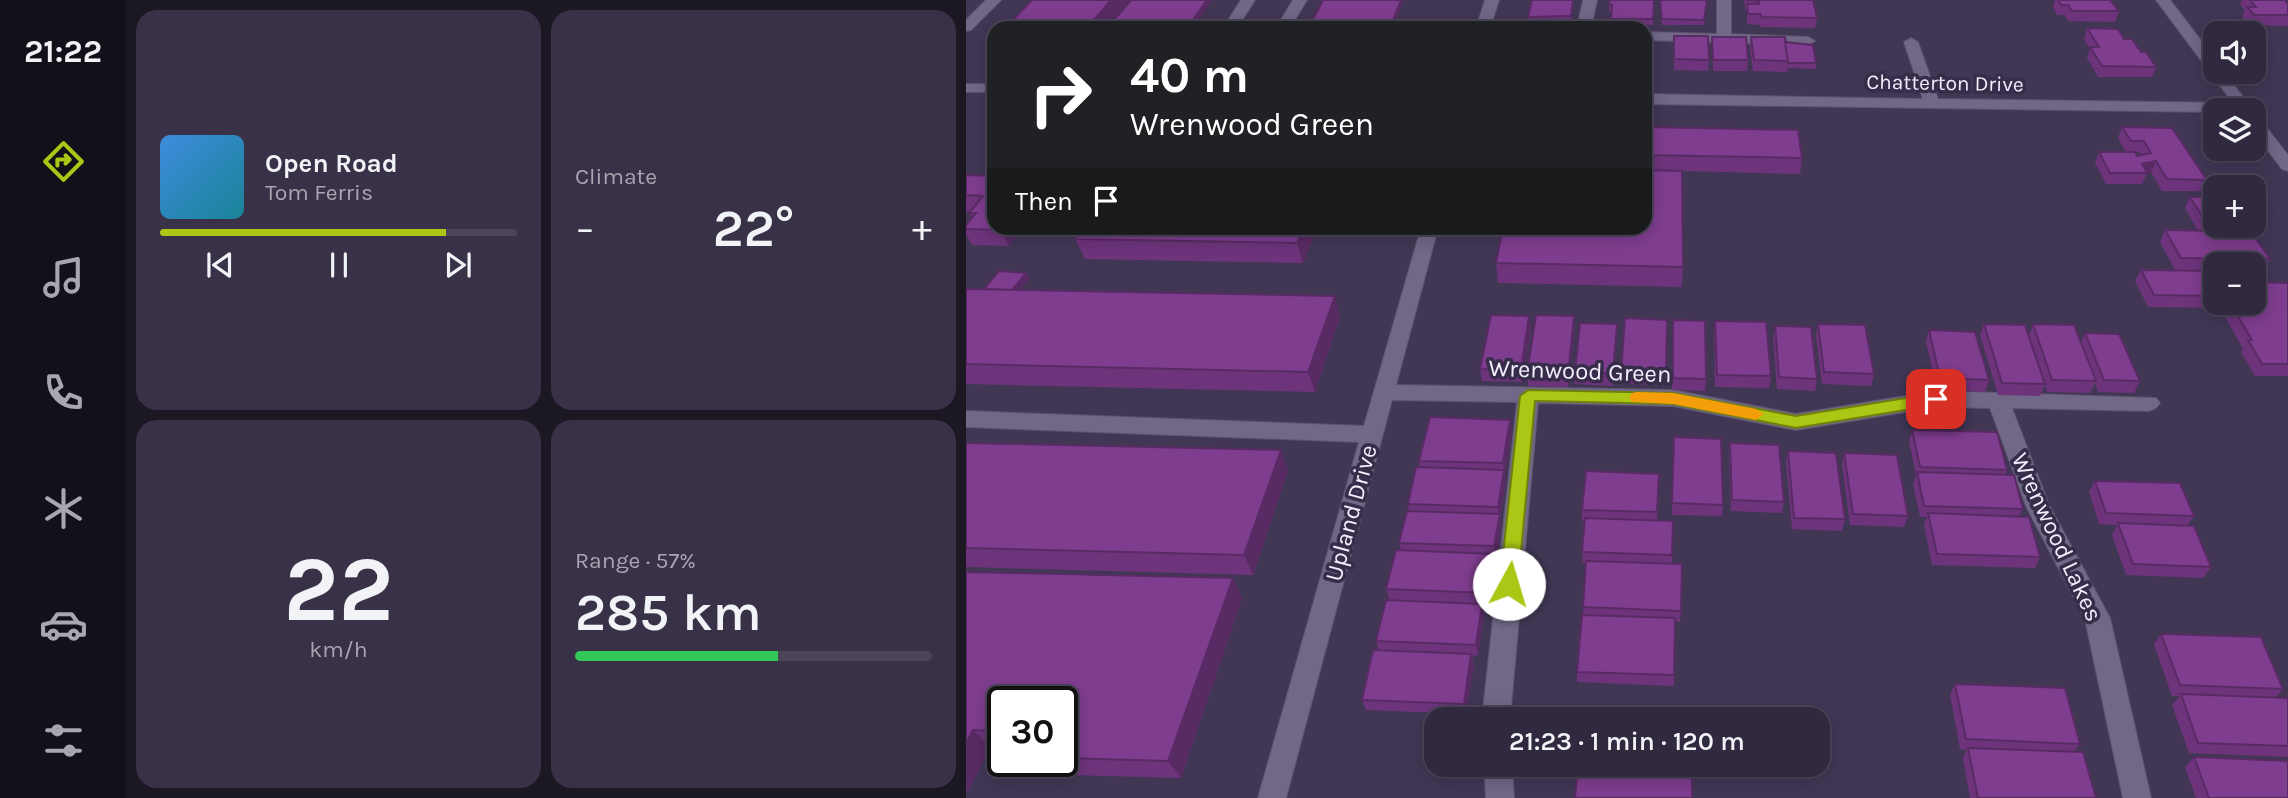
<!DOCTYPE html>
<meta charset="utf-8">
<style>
body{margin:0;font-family:Karla,sans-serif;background:#393147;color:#f1f3f6;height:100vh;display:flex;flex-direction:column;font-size:26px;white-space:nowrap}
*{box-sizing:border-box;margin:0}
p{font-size:23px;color:#a8a6b1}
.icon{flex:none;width:38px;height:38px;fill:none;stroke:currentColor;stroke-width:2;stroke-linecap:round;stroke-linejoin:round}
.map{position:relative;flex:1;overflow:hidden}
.sheet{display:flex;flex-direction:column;gap:10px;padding:10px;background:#1b1723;width:840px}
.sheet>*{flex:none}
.top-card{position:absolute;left:21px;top:21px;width:665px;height:214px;border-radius:21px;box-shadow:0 4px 18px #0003,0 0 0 2px #4c4559;background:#202124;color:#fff;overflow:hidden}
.controls{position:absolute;left:1237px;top:21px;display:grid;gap:14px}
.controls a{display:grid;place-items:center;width:63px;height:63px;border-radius:14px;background:#312940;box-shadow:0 4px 18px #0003,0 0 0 2px #4c4559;font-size:35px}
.speed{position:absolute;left:21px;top:686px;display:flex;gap:14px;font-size:35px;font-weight:700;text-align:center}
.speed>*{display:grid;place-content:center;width:91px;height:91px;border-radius:50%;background:#312940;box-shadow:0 4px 18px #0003,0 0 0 2px #4c4559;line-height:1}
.speed .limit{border:4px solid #111;border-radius:10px;background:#fff;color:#111}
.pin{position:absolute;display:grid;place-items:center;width:60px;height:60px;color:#fff;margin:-30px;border-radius:14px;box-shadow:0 4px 10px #0006}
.me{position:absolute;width:77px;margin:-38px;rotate:6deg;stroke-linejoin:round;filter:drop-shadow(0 0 5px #0008)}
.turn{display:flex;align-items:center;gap:24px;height:147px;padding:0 28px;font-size:32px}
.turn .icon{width:91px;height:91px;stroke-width:2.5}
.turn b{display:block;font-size:49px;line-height:60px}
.then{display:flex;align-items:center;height:66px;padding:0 28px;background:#0003;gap:14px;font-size:26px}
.big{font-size:52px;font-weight:600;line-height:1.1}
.sheet .widget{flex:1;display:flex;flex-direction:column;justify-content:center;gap:10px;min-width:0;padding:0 24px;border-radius:21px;background:#393147}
.sheet .dial{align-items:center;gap:0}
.dial b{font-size:91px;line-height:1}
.song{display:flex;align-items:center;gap:21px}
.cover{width:84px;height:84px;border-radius:10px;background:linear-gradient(135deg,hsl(210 70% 55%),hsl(190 70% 35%))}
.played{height:7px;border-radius:4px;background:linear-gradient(90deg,#abc614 80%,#4c4559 80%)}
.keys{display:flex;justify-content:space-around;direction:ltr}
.heat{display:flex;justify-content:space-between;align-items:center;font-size:38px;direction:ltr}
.charge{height:10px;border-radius:5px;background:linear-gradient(90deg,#34c759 57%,#4c4559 0)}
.sheet .tiles{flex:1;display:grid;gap:10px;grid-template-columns:repeat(2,1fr)}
.trip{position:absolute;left:458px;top:707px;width:406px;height:70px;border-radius:21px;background:#312940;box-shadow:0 4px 18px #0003,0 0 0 2px #4c4559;font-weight:600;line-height:70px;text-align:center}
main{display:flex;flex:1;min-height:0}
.menu{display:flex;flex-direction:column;width:126px;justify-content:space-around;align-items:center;background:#14101a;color:#a8a6b1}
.menu .icon{width:49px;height:49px}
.menu .active{color:#abc614}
.menu b{font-size:32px;color:#f1f3f6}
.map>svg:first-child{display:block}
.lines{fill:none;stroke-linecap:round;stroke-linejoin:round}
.minor-casing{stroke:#5c546c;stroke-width:2}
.minor{fill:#716787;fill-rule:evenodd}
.wall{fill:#6d347b}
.shaded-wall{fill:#592b64}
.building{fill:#7f3d8f;stroke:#592b64;stroke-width:2}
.route{fill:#abc614;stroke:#6f810d;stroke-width:2}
.slow{fill:#f59e0b}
.labels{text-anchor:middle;stroke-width:7;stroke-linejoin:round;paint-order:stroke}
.far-street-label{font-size:21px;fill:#f1edfc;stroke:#372d4a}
.street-label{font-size:24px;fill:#f1edfc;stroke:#372d4a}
</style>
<main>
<nav class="menu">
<b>21:22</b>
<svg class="icon active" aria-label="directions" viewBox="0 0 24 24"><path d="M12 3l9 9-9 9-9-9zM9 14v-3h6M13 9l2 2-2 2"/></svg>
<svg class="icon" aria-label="music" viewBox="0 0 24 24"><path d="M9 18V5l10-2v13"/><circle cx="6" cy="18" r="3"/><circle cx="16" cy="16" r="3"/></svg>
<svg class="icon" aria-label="phone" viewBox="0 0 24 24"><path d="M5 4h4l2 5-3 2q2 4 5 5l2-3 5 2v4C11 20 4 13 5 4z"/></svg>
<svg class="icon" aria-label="climate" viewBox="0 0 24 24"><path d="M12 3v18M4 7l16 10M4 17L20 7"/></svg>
<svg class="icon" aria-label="car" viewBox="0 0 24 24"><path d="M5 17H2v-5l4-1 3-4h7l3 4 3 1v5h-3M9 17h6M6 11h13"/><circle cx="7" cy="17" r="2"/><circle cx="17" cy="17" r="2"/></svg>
<svg class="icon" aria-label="filters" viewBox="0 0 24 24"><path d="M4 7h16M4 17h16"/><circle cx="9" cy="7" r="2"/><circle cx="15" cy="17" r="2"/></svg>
</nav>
<section class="sheet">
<div class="tiles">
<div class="widget">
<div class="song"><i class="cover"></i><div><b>Open Road</b><p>Tom Ferris</p></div></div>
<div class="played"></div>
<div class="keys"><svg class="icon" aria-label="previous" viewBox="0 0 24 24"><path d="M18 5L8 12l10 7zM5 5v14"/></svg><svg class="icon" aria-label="pause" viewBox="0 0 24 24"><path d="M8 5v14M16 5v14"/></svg><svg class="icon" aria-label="next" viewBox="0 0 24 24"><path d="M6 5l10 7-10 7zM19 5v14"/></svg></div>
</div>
<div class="widget"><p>Climate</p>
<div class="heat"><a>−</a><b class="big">22°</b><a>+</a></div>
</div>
<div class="widget dial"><b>22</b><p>km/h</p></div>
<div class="widget"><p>Range · 57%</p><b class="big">285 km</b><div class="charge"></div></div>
</div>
</section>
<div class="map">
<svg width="1322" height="798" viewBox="0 0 1322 798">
<rect width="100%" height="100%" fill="#413755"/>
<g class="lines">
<defs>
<g id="minor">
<polygon points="20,0 35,0 5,30 0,31 0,20"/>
<polygon points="275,0 289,0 271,28 257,28"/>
<polygon points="327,0 341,0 324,28 310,28"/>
<polygon points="519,0 533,0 524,28 510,28"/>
<polygon points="617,0 631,0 625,28 611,28"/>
<polygon points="751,0 765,0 765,34 842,37 849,41 842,45 679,40 679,32 751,34"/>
<polygon points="1190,0 1204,0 1250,60 1250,72 1258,72 1287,110 1250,112 679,104 679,94 957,99 938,42 945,38 952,42 972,99 1267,103"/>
<rect x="0" y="84" width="28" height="8"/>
<polygon points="1288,116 1293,118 1322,155 1322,171 1316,169 1288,132"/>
<polygon points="455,228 472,228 430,385 707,390 830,414 970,391 1190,398 1194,403 1190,408 1183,411 1046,408 1083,505 1144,618 1185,798 1157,798 1119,619 1060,506 1024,408 970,407 830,430 707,406 572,403 544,719 516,719 551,402 426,400 320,798 292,798 393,442 0,427 0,411 398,426"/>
<polygon points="518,765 546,765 548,798 520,798"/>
</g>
</defs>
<use href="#minor" class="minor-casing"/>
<use href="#minor" class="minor"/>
</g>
<g class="wall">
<polygon points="566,0 608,0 605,21 563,23 562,17"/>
<polygon points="688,0 687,25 645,24 645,11 643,11 643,5"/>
<polygon points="694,0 741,0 738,25 696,25"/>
<polygon points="778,0 847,0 851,18 849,28 794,27 794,25 781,24 781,11 780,11"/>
<polygon points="1089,0 1144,0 1153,11 1149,22 1102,21 1099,15 1091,15 1087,7"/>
<polygon points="1276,0 1319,0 1322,4 1322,26 1283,25 1276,17 1279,10 1274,4"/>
<polygon points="1121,28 1158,39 1175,52 1190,67 1186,77 1132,77 1121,58 1124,49 1118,39"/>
<polygon points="708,36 743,60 742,71 708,70"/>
<polygon points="746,37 782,60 781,71 747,71"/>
<polygon points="785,37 819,42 850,63 850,69 822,68 821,72 787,71 784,48"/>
<polygon points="28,39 28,52 24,43"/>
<polygon points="679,127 836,158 834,174 716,171 717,267 716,287 532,283 530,263 679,228"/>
<polygon points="1156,127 1241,180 1235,191 1196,191 1185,172 1181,173 1176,184 1140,184 1129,163 1133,152 1171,156 1175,155 1173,152 1160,152 1152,138"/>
<polygon points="0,175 26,176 28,228 76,228 74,230 55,230 43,246 6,245 0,234 0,225 6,218 3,213 4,211 0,211"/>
<polygon points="1224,197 1304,259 1297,271 1288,271 1288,264 1250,264 1250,270 1209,270 1194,242 1199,230 1232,231 1219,208"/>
<polygon points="351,228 337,263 119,259 109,239"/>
<polygon points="1175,270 1250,271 1250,303 1288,303 1288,282 1322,283 1322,376 1289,376 1275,352 1277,349 1254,308 1182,307 1169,281"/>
<polygon points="60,273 63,279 54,290 374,316 349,392 0,384 0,289 18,289"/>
<polygon points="701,320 699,385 655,384 655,372"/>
<polygon points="707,320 740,379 739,391 706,390"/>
<polygon points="749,321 805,376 803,388 749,387 748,332"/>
<polygon points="651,324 647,386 609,384 609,372"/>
<polygon points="852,324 908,374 905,386 856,384 850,336"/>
<polygon points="1018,324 1063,335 1067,324 1115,343 1119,333 1174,381 1168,393 1132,392 1129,383 1124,393 1081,392 1079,385 1074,396 1032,395 1014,335"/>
<polygon points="809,326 851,379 849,391 811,389 807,338"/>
<polygon points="609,327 602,387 562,386 561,374"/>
<polygon points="565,328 556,382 516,381 514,369"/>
<polygon points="963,330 1023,380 1019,392 971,390 960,342"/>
<polygon points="946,430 1041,470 1039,475 1057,509 1053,516 1074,557 1069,568 966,565 958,525 961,517 954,517 947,484 950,475 943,441"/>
<polygon points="546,432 539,474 540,482 534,516 535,525 530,557 528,557 529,565 523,604 459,601 516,604 518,615 512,656 506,655 508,665 500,714 400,710 396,700 413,651 410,641 424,600 420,589 435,551 433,543 443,511 442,504 454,467 453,461"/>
<polygon points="708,437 757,505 756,516 706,515"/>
<polygon points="0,443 315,450 322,470 287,575 0,567"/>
<polygon points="764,443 818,502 816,513 765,511 763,455"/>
<polygon points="822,451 879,519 876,531 826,529 820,463"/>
<polygon points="878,453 942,516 938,527 884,525 876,465"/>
<polygon points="693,474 691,520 707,521 706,564 715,611 714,622 709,621 708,686 611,682 611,672 617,615 620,563 617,563 616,552 619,521 616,521 616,510"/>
<polygon points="1129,481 1228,516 1221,526 1245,567 1237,578 1160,575 1146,535 1151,525 1133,524 1123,492"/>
<polygon points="0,572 267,578 276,598 215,778 102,775 90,761 96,761 96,702 37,702 37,747 24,747 2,792 0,792"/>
<polygon points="1195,634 1317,689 1309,698 1322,698 1322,757 1223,753 1206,705 1214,696 1206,696 1188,644"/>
<polygon points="989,684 1114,744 1108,752 1130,798 1004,798 997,758 1001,750 994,749 984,695"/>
<polygon points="1228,757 1322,798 1230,798 1219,767"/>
</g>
<g class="shaded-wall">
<polygon points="145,0 163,0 139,28 121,28"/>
<polygon points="241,0 246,0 227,28 221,28"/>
<polygon points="435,0 438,0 427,28 424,28"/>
<polygon points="1190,161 1185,172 1181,173 1176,164"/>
<polygon points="36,228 54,228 55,230 43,246 34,230"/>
<polygon points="337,228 351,228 337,263 331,243"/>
<polygon points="60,273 63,279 48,298 45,292"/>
<polygon points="369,296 374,316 349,392 342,372"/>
<polygon points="563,316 565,328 556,382 555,370"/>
<polygon points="608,316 609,327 602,387 602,375"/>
<polygon points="651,324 651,336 647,386 647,374"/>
<polygon points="544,420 546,432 539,474 540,482 534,516 535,525 530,557 528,546 533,517 532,507 538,471 537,463"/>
<polygon points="315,450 322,470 287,575 278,555"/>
<polygon points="528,554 529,565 523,604 521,593"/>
<polygon points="267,578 276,598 215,778 202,761"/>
<polygon points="516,604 518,615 512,656 510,645"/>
<polygon points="505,654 508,665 500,714 498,704"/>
<polygon points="7,730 24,747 2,792 0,790 0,743"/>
</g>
<g class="building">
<polygon points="66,0 145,0 121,28 39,28"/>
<polygon points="165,0 241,0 221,28 141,28"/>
<polygon points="357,0 435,0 424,28 343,28"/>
<polygon points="566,0 607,0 605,16 562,17"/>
<polygon points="644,0 688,0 687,19 645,19 646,5 643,5"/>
<polygon points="694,0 741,0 738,20 696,19"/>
<polygon points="780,0 847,0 851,18 795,17 795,14 782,14 781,4 793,4 793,1"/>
<polygon points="1092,0 1144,0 1153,11 1106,11 1102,5 1095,5"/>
<polygon points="1284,0 1319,0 1322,4 1322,15 1288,15 1281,7 1290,7"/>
<polygon points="1121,28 1152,29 1158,39 1166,39 1175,52 1180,52 1190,67 1136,66 1124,47 1133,47"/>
<polygon points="708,36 742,36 743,60 708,59"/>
<polygon points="746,37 780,37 782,60 747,60"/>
<polygon points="785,37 819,37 823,61 788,60"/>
<polygon points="819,42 847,45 850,63 822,63"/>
<polygon points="679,127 832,130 836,158 679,155"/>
<polygon points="1156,127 1206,128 1241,180 1201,179 1190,161 1176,164 1181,173 1144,173 1133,152 1169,152 1171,156 1185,153 1178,141 1165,141"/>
<polygon points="679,170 716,171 717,267 530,263 537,228 679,228"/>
<polygon points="28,173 28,193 26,196 28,196 28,228 36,228 34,230 0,229 0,225 10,213 3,213 17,196 0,195 0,175 26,176"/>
<polygon points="1224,197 1250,197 1250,226 1281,226 1304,259 1215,258 1199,230 1246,231"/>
<polygon points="117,228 337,228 331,243 109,239"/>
<polygon points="1175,270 1250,271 1250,296 1188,295"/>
<polygon points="33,271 60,273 46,290 18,289"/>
<polygon points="1288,282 1322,283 1322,364 1296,364 1282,340 1286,340 1264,303 1288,303 1288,297 1290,297 1288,293"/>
<polygon points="0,289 369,296 342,372 0,364"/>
<polygon points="525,315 563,316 555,370 514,369"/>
<polygon points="570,315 608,316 602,375 561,374"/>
<polygon points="659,318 701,320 700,373 655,372"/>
<polygon points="707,320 739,321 740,379 707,378"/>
<polygon points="749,321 800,322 805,376 751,375"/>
<polygon points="614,323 651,324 647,374 609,372"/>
<polygon points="852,324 899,325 908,374 858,372"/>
<polygon points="1018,324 1059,325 1079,384 1036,383"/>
<polygon points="1067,324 1108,325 1130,381 1086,380"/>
<polygon points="809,326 845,327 851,379 813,377"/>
<polygon points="963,330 1009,332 1023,380 974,378"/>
<polygon points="1119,333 1153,334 1174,381 1138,380"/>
<polygon points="464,417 544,420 537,463 453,461"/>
<polygon points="946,430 1031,432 1041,470 954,467"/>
<polygon points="708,437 755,439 757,505 706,503"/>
<polygon points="0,443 315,450 278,555 0,548"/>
<polygon points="764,443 813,445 818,502 766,500"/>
<polygon points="822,451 870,453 879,519 828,518"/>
<polygon points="878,453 931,455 942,516 887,514"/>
<polygon points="450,467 538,470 532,507 442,504"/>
<polygon points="620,471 693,474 691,512 616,510"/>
<polygon points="951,472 1048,475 1057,509 958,506"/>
<polygon points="1129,481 1214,483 1228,516 1140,513"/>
<polygon points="441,511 534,514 528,546 433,543"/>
<polygon points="962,513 1063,517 1074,557 971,554"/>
<polygon points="619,518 707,521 706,555 616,552"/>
<polygon points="1152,523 1228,526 1245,567 1167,564"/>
<polygon points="430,550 528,554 521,593 420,589"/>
<polygon points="620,561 716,564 715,611 617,607"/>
<polygon points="0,572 267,578 202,761 96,758 96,736 98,733 96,733 96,702 37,702 37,731 7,730 0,743"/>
<polygon points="420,600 516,604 510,645 410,641"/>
<polygon points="616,615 709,618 708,675 611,672"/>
<polygon points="1195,634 1295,637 1317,689 1214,685"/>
<polygon points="407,650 505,654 498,704 396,700"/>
<polygon points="989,684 1099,688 1114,744 1000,739"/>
<polygon points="1215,694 1322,698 1322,746 1232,743"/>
<polygon points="1002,748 1117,752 1130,798 1012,798"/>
<polygon points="1228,757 1322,761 1322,798 1243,798"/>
<polygon points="612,765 726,765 726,798 609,798"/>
</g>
<polygon class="route" points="562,390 707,393 830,416 970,393 978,399 970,405 830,428 707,404 569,401 552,584 550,590 543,592 536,590 534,584 554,396"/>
<polygon class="slow" points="671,392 707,393 790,409 798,414 790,420 707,404 666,402 663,398 666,393"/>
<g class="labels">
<g class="far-street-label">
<text transform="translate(979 83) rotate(1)" y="7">Chatterton Drive</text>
</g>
<g class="street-label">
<text transform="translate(614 371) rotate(2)" y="8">Wrenwood Green</text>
<text transform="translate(385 513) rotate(-75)" y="8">Upland Drive</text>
<text transform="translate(1091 537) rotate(65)" y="8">Wrenwood Lakes</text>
</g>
</g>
</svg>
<div class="controls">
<a><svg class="icon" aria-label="sound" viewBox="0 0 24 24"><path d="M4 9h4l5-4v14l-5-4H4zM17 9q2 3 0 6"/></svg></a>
<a><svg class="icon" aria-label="layers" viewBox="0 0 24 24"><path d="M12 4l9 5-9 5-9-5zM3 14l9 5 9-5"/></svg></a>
<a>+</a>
<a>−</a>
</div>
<div class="speed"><div class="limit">30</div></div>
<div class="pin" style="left:970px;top:399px;background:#d93025"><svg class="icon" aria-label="arrive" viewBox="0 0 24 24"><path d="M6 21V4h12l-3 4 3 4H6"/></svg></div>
<svg class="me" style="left:543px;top:584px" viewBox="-20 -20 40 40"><circle r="19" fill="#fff"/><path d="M0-13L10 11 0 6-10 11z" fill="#abc614"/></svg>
<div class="trip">21:23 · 1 min · 120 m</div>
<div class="top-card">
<div class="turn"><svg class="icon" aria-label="right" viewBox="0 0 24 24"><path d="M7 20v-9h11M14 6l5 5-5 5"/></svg><div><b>40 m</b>Wrenwood Green</div></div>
<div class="then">Then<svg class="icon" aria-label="arrive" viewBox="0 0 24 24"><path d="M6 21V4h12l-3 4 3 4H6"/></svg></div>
</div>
</div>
</main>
